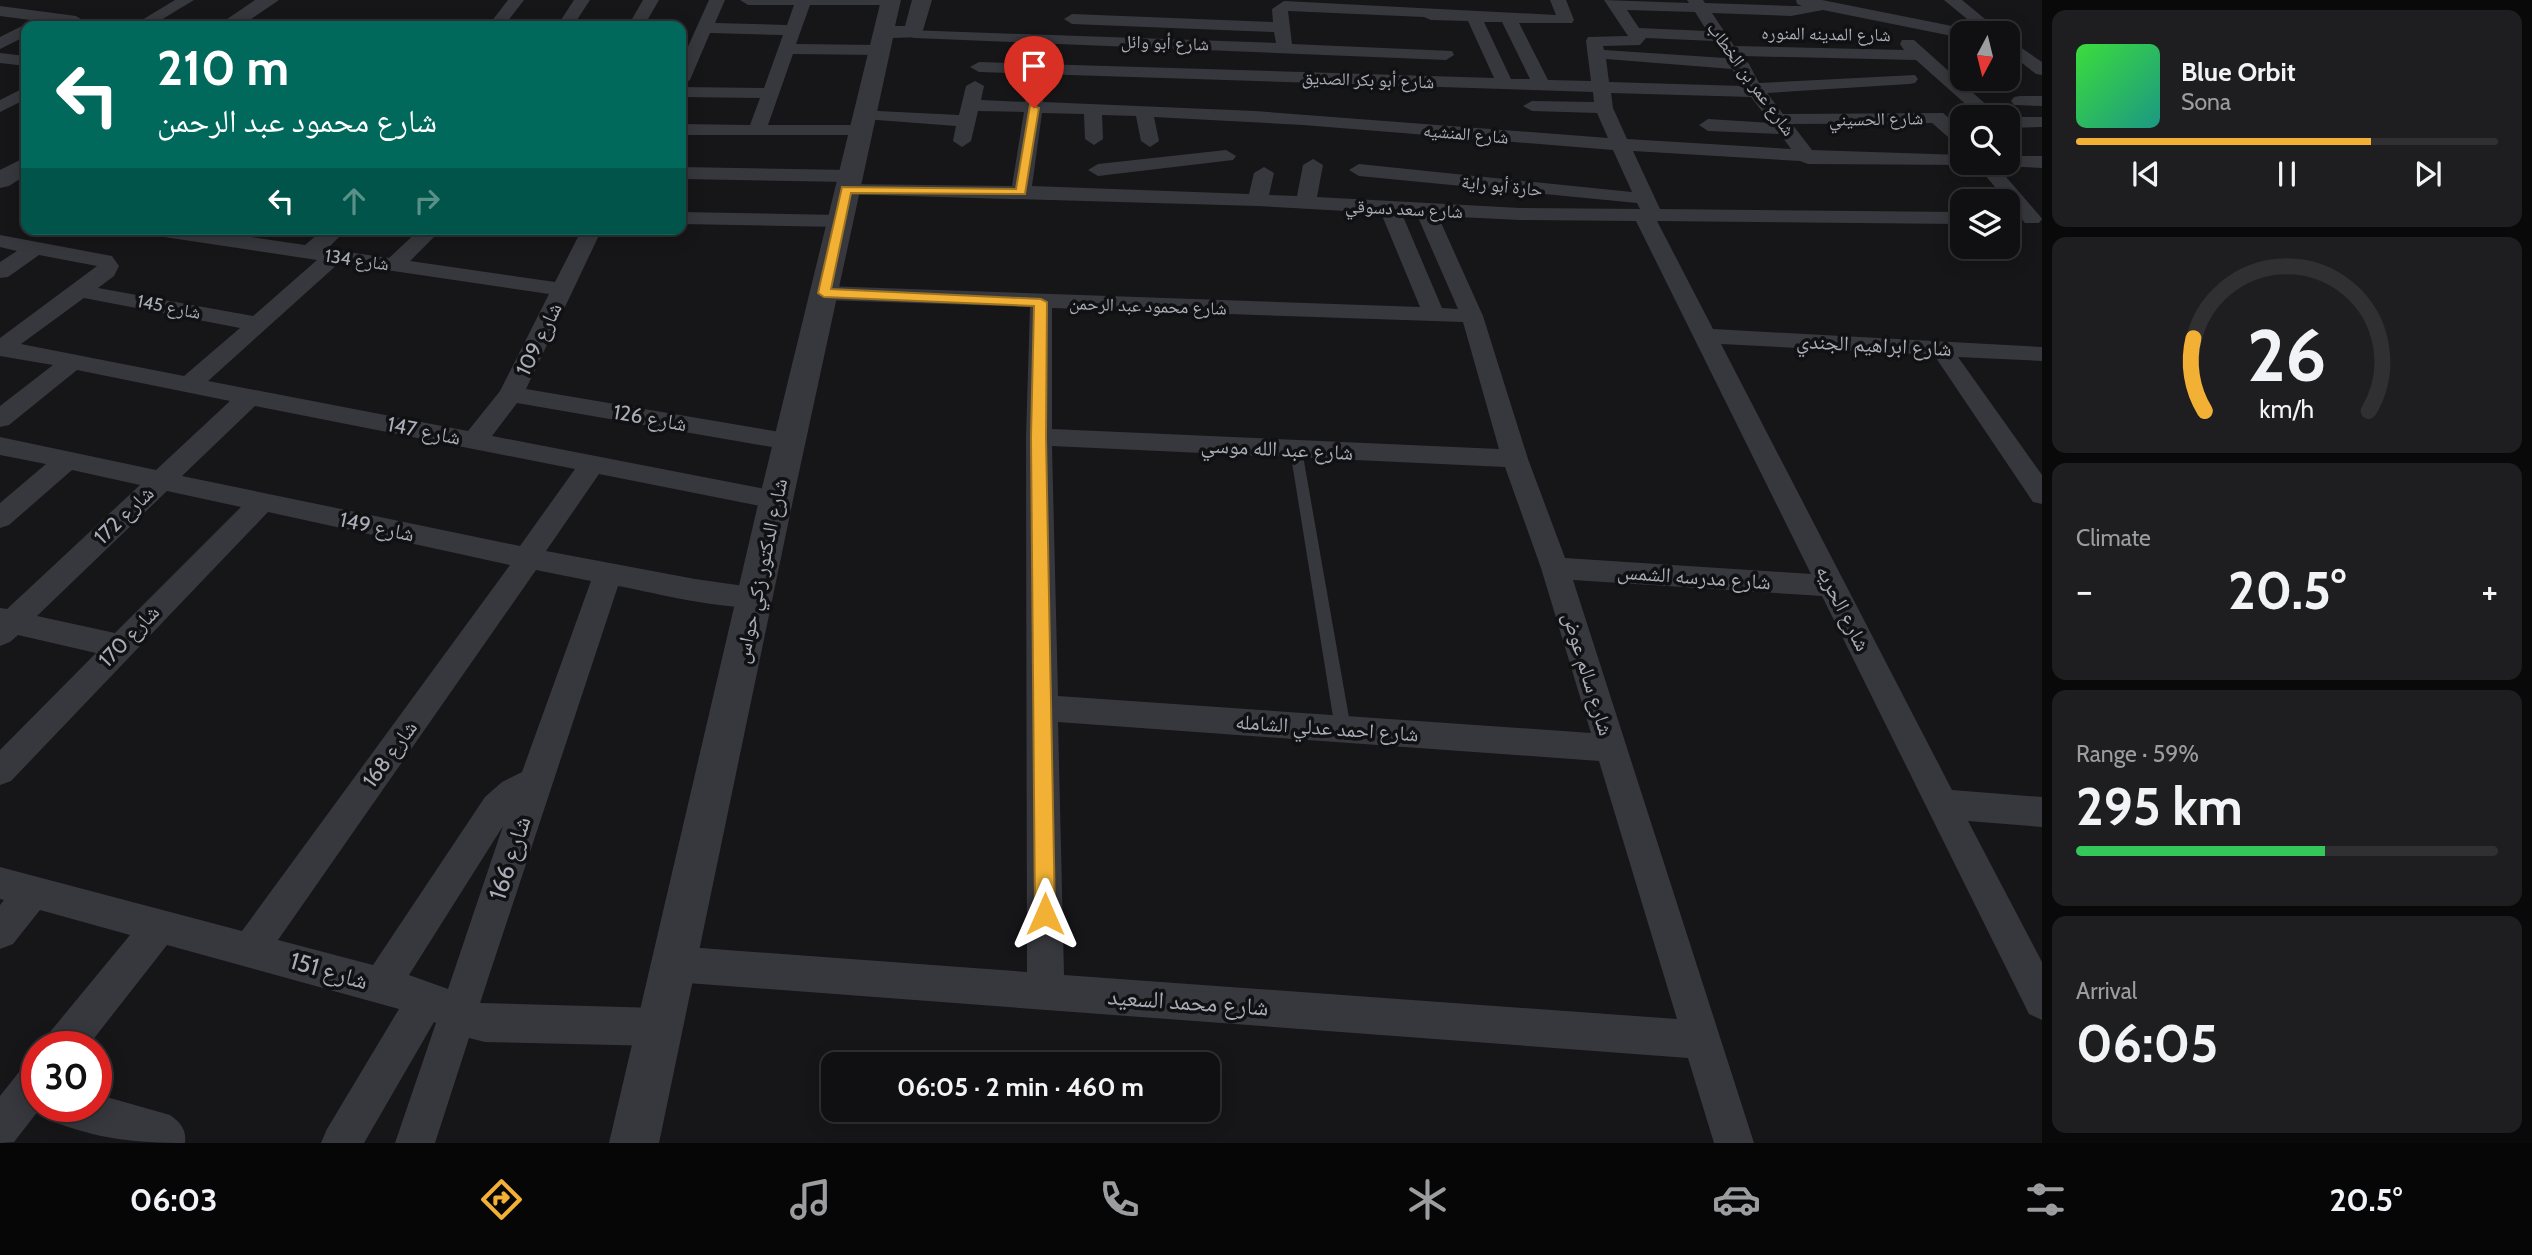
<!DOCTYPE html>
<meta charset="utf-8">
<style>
body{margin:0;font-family:Cabin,"Noto Naskh Arabic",sans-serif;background:#1e1e20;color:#f1f3f6;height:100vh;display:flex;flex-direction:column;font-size:26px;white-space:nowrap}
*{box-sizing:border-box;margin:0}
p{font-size:23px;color:#9c9d9f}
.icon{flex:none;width:38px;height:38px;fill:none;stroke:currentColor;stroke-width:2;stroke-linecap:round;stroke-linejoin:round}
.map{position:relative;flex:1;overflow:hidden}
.side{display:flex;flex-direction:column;gap:10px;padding:10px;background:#09090a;width:490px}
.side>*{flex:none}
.guide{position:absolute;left:21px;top:21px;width:665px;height:214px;border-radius:14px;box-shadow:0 4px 18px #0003,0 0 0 2px #303032;background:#00695c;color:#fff;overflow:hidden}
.needle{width:46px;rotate:187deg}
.fabs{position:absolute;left:1950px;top:21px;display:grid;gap:14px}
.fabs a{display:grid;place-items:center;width:70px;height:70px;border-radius:14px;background:#101012;box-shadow:0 4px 18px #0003,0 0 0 2px #303032;font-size:35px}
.speed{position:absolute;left:21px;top:1031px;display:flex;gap:14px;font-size:35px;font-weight:700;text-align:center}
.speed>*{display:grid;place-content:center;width:91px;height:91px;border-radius:50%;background:#101012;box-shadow:0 4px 18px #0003,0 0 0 2px #303032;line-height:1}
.speed .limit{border:10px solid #d22;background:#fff;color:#111}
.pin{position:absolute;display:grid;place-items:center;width:60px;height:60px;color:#fff;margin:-72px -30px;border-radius:50% 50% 50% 0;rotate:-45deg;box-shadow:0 0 7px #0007}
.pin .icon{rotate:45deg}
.me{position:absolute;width:77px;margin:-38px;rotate:0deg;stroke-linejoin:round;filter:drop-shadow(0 0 5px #0008)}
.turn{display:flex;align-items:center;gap:24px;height:147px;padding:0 21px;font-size:32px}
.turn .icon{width:91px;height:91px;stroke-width:2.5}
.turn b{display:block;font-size:49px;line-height:60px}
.lanes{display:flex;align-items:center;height:66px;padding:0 21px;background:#0003;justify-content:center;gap:35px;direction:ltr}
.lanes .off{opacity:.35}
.big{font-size:52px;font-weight:700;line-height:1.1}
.side .widget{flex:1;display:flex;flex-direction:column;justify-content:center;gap:10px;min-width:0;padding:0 24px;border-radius:14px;background:#1e1e20}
.side .dial{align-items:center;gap:0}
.dial svg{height:182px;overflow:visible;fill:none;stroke:#303032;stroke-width:7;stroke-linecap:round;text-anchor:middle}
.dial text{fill:#f1f3f6;stroke:none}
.song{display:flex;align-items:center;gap:21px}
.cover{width:84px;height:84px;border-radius:10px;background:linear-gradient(135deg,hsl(120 70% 55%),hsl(170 70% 35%))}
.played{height:7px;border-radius:4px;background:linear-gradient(90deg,#f2b134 70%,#303032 70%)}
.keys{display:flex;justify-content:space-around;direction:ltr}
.heat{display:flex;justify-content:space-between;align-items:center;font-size:38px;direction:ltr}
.charge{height:10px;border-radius:5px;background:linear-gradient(90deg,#34c759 59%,#303032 0)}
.trip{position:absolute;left:821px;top:1052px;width:399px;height:70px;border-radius:14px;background:#101012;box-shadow:0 4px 18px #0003,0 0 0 2px #303032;font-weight:700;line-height:70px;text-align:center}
.tab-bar{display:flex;height:112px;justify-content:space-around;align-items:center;background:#060607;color:#9c9d9f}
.tab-bar .icon{width:49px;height:49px}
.tab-bar .on{color:#f2b134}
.tab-bar b{font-size:32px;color:#f1f3f6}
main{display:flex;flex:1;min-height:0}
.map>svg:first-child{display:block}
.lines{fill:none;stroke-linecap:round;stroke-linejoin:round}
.service{fill:#37383d;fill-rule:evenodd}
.minor{fill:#37383d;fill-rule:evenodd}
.tertiary{fill:#37383d;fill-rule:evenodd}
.route{fill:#f2b134;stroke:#9d7322;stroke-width:2}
.labels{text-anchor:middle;stroke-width:7;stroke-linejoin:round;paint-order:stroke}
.far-street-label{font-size:18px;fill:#a8adb8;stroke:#111113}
.street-label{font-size:21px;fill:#a8adb8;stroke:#111113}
.near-street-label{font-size:24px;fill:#a8adb8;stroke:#111113}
</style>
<main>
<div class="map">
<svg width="2042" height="1143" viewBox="0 0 2042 1143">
<rect width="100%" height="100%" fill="#161618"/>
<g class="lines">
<polygon class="service" points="1296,446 1302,450 1351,729 1349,734 1343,736 1337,734 1335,729 1290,450"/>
<g class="minor">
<polygon points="175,0 194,0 151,26 132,26"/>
<polygon points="508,0 524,0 504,26 488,26"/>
<polygon points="574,0 590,0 573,26 557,26"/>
<polygon points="643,0 659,0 644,26 628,26"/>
<polygon points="709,0 725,0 715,23 787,25 794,5 748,5 740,0 898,0 890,5 810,5 796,44 879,45 887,50 879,55 793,54 768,125 860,125 867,127 869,131 867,135 681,135 681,124 750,125 760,98 681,97 681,87 764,88 783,35 710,33 690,80 681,85 681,62"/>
<path d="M1550 0H1566L1574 20 1572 23H1519L1548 80 1591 81 1586 41 1588 37 1628 36 1604 0 1689 3 1687 0H1703L1705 3 1791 6H1802L1797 4 1796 0H1822L1962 28 1970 33H1962V38L1823 10 1791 16 1712 13 1734 46 1904 50 1900 44 1902 40H1914L2000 117H1980L1916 60 1741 56 1749 64 1759 83 1915 75 1918 79 1915 83 1909 84 1767 93 1783 114 1943 113 1962 129V145L1955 143 1932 123 1792 124 1812 150 1962 155V163H1970L1969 165 1808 164 1800 161 1633 151 1660 209 1962 212V224L1657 221 1713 329 2042 347V361L1958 357 2042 475V504L2033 502 1934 355 1721 344 1952 790 2042 797V827L1968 821 2042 962V1020L2029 1014 1822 596 1573 580 1754 1143H1714L1688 1058 674 982 661 977 656 964 661 951 674 946 1027 972 1026 437 1030 307 824 300 816 298 813 293 816 288 824 286 1420 307 1381 213 1258 206 839 194 836 190 839 186 846 184 1012 186 1024 112 978 111 971 141 962 147 953 141 956 126 864 119 855 114 858 110 959 115 966 86 975 81 984 86 981 100 1025 102 1027 90 1036 85 1045 90 1043 102 1255 111 1608 138 1597 113 1532 111 1523 106 1532 101 1594 102 1593 92 979 72 970 67 979 62 1494 78 1468 21 1431 20 1424 17 1288 11 1292 44 1452 51 1454 55 1446 60 914 38 908 36 906 33 908 30 1276 43 1274 32 1072 24 1064 19 1072 14 1273 22 1272 9 1284 1 1556 15ZM1627 10 1695 12 1707 31 1639 28ZM1484 22H1502L1530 79H1511ZM1646 38 1714 41 1725 58 1604 50 1603 46 1640 45ZM1606 59 1732 69 1743 86 1609 82ZM1611 93 1751 97 1771 123 1708 119 1699 125 1708 131 1780 134 1791 149 1627 139 1613 108ZM1042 113 1084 114 1085 139 1094 145 1103 139 1102 115 1136 116 1141 141 1150 147 1159 141 1154 117 1303 125 1613 150 1632 192 1359 164 1349 170 1359 176 1637 203 1640 209 1520 208 1317 197 1323 165 1313 159 1303 165 1297 196 1269 195 1274 173 1264 167 1254 173 1249 194 1032 186ZM1402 214 1417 215 1458 309 1442 308ZM1438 216 1520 220 1636 221 1811 574 1565 558 1528 459 1483 316ZM1052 308 1463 322 1499 449 1052 429ZM1052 446 1505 467 1541 568 1591 733 1058 696ZM1058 722 1599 761 1677 1019 1064 975Z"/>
<polygon points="1944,0 1962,0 2002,33 1984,33"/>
<polygon points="0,6 76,16 84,21 79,26 60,26 61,24 0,16"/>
<polygon points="26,24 32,26 26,26 26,36 0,49 0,37"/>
<polygon points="2007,38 2042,62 2042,75 2036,74 2007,51"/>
<polygon points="0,53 26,56 26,66 0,63"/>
<polygon points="26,87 26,99 0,112 0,100"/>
<polygon points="2020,96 2042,96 2042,106 2014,105 2011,101 2014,97"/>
<polygon points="2007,117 2042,117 2042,127 2007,128"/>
<polygon points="1226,150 1236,156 1233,160 1098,176 1088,170 1098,164"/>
<polygon points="2007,156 2042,156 2042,168 2000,166 1998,163 2007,163"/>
<polygon points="1975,163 1994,163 2039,215 2042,219 2039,223 2025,223"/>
<polygon points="681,167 849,170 859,176 849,182 681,179"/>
<polygon points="681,212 839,215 846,217 849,221 846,225 839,227 681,224"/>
<path d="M141 229H195L305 245 324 229H347L327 249 389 258 420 229H442L410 261 555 282 582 229H602L526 389 798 435 802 441 798 447 789 450 517 403 492 436 776 491 785 493 789 500 785 507 776 509 599 474 546 551 695 579 766 589 770 597 766 605C737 614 651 592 618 586L480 1003 659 1008 672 1014 678 1027 672 1040 659 1046 485 1042 469 1038 435 1143H395L436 1023 434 1022 364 1143H321L327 1129 399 1009 167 945 88 1046H45L50 1032 130 935 40 910 13 944 0 949V905L4 900 0 899V867L242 931 510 565 268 512 11 781 0 785V750L96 653 18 635 10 642 0 646V608L7 609 140 485 72 470 9 525 0 528V503L46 464 0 455V437L156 470 230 401 77 370 9 425 0 427V406L53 365 0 356V338L97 266 39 255 8 277 0 278V262L17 251 0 247V235L112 256 119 266 114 276 98 288 253 316 317 260 151 235 144 233ZM339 263 549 294 500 391 468 431 208 381ZM84 298 240 328 184 376 21 344ZM255 406 575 469 520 546 182 476ZM167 491 241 507 115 633 37 616ZM536 570 591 581 522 772 502 782 485 797 373 965 278 940ZM503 826 448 989 409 975Z"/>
<polygon points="37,1062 37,1106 42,1106 14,1142 0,1143 0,1096 23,1067"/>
<path d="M96 1094 170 1115C180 1122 187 1130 185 1143 136 1143 96 1139 50 1120L44 1106H96Z"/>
</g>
<g class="tertiary">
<polygon points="255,0 279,0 241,26 217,26"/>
<polygon points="881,0 901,0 895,26 905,26 912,0 932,0 921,37 893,38 793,500 659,1143 609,1143 759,500"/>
<polygon points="26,157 26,175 9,186 0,188 0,170"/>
</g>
</g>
<polygon class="route" points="1030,105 1039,108 1025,194 851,193 831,289 1041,299 1047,302 1046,437 1055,914 1052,921 1045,924 1038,921 1035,914 1031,437 1034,306 824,297 818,293 842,187 1016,189"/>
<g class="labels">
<g class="far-street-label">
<text transform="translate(1826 34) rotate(1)" y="6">شارع المدينه المنوره</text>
<text transform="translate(1165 43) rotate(2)" y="6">شارع أبو وائل</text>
<text transform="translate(1751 79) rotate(54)" y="6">شارع عمر بن الخطاب</text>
<text transform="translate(1368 80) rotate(2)" y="6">شارع أبو بكر الصديق</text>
<text transform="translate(1876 119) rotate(-1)" y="6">شارع الحسيني</text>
<text transform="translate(1466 134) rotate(5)" y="6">شارع المنشيه</text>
<text transform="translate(1502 186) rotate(6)" y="6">حارة أبو راية</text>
<text transform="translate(1404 209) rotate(3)" y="6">شارع سعد دسوقي</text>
<text transform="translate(357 260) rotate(8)" y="6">شارع 134</text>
<text transform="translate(1148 306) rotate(2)" y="6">شارع محمود عبد الرحمن</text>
<text transform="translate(169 307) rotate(11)" y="6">شارع 145</text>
</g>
<g class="street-label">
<text transform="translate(539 339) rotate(-64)" y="7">شارع 109</text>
<text transform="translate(1874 345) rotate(3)" y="7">شارع ابراهيم الجندي</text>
<text transform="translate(650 418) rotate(10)" y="7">شارع 126</text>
<text transform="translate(424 431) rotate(11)" y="7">شارع 147</text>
<text transform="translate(1277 449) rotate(3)" y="7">شارع عبد الله موسي</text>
<text transform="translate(124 515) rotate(-44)" y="7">شارع 172</text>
<text transform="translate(377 527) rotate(12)" y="7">شارع 149</text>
<text transform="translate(761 571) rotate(-78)" y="7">شارع الدكتور زكي حواس</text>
<text transform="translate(1694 577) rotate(4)" y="7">شارع مدرسه الشمس</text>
<text transform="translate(1843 608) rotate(63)" y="7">شارع الحريه</text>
<text transform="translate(129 636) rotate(-46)" y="7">شارع 170</text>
<text transform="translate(1588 674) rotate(73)" y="7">شارع سالم عوض</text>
<text transform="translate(1327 728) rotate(4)" y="7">شارع احمد عدلي الشامله</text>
<text transform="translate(390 754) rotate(-54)" y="7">شارع 168</text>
</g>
<g class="near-street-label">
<text transform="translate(510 858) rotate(-72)" y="8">شارع 166</text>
<text transform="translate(329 971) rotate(16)" y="8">شارع 151</text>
<text transform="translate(1188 1002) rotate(4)" y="8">شارع محمد السعيد</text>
</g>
</g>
</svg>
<div class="fabs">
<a><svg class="needle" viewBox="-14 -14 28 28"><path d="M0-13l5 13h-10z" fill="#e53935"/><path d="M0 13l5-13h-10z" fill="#9c9d9f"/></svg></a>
<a><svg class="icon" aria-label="search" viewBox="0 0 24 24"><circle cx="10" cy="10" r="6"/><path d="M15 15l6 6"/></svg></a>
<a><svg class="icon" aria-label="layers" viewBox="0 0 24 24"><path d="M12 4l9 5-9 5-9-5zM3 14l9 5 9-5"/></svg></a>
</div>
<div class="speed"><div class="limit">30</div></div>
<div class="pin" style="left:1034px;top:108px;background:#d93025"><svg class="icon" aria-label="arrive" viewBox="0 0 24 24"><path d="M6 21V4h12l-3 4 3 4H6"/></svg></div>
<svg class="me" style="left:1045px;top:914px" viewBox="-20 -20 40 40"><path d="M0-17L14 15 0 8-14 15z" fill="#f2b134" stroke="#fff" stroke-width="4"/></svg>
<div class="trip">06:05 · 2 min · 460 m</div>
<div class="guide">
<div class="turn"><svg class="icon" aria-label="left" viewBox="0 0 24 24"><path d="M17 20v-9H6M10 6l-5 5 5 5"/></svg><div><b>210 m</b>شارع محمود عبد الرحمن</div></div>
<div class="lanes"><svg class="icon" aria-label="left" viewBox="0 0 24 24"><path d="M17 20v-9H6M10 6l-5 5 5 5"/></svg><svg class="icon off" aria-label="ahead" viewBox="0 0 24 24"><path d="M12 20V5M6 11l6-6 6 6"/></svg><svg class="icon off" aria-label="right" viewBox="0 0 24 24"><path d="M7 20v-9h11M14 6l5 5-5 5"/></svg></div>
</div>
</div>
<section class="side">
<div class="widget">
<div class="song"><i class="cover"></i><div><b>Blue Orbit</b><p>Sona</p></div></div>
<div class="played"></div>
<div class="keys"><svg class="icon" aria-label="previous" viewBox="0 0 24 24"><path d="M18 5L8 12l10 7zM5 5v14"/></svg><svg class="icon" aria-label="pause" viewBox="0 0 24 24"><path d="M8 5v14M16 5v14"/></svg><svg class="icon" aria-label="next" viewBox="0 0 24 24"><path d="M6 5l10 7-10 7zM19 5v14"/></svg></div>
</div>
<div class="widget dial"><svg viewBox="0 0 100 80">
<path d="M14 69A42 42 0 1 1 86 69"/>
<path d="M14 69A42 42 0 0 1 9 37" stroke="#f2b134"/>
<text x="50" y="56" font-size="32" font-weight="700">26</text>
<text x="50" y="72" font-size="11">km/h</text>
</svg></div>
<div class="widget"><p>Climate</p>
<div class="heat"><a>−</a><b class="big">20.5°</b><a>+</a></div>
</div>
<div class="widget"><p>Range · 59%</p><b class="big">295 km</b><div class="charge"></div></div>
<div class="widget"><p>Arrival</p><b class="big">06:05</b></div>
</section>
</main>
<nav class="tab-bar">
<b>06:03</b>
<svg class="icon on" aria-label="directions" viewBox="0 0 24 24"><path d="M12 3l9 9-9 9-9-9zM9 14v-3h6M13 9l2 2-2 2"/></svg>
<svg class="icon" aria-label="music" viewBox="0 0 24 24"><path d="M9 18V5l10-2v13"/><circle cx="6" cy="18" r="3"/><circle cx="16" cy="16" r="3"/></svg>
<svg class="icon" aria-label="phone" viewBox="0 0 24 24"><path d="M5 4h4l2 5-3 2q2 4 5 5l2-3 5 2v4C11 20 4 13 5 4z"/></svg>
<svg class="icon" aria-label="climate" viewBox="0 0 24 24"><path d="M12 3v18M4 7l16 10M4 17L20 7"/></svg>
<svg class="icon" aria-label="car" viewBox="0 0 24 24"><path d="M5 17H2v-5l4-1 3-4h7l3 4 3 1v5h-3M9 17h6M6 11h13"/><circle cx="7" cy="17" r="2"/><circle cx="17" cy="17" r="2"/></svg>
<svg class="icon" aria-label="filters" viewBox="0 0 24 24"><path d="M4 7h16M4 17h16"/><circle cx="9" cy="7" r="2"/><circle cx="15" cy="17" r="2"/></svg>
<b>20.5°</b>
</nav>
